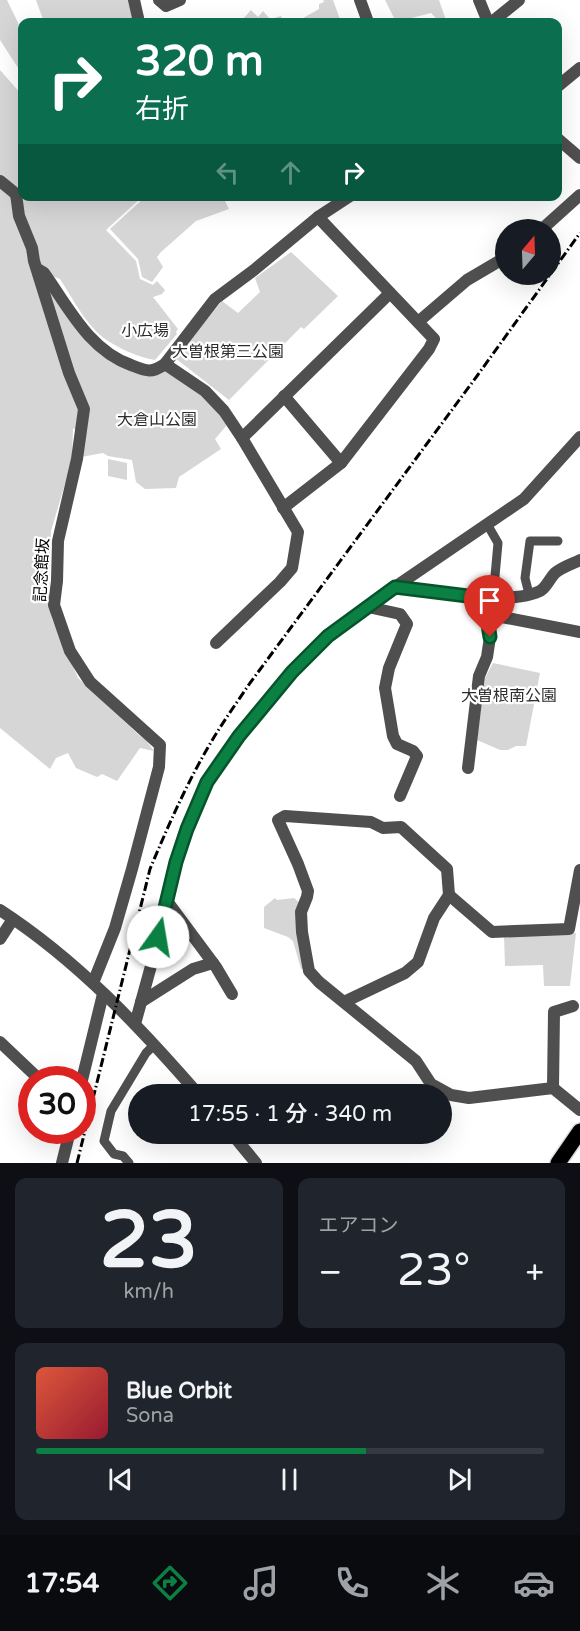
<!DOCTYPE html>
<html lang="ja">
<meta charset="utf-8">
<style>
body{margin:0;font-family:"Varela Round","Noto Sans JP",sans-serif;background:#20242c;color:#f1f3f6;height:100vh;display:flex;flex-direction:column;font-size:22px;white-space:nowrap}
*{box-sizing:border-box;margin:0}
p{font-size:20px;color:#9ea1a6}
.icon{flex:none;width:33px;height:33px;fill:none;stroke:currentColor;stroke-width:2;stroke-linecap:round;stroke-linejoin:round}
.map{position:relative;height:1163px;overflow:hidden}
.sheet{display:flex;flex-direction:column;gap:15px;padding:15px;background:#0d0f14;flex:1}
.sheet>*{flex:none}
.banner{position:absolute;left:18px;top:18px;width:544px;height:183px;border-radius:12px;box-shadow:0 6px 24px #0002;background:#0b6e4f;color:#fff;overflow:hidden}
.needle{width:39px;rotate:19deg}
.buttons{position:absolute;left:495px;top:219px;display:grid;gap:12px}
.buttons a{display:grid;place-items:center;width:66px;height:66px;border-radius:50%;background:#171b24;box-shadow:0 6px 24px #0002;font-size:30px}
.speed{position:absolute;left:18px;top:1066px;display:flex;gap:12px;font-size:30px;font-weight:700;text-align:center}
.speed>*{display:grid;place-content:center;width:78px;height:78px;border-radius:50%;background:#171b24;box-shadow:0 6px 24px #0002;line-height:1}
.speed .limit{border:9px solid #d22;background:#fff;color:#111}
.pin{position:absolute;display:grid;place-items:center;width:51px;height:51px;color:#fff;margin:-62px -26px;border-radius:50% 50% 50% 0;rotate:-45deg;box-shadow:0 0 6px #0007}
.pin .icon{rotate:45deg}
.me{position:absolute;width:66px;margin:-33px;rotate:13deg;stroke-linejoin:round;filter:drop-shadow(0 0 4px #0008)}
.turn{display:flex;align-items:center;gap:21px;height:126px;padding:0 18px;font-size:27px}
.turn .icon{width:78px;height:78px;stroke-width:2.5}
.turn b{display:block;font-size:42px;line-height:51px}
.lanes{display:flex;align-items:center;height:57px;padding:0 18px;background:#0003;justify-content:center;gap:30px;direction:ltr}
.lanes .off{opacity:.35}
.big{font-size:45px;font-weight:600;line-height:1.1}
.sheet .tile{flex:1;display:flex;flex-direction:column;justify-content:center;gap:9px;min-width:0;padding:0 21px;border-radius:12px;background:#20242c}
.sheet .dial{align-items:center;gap:0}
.dial b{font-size:78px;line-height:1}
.song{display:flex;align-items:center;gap:18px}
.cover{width:72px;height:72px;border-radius:9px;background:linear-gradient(135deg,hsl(10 70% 55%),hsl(350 70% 35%))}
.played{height:6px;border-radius:3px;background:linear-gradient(90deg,#0b8043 65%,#363941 65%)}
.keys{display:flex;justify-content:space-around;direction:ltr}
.heat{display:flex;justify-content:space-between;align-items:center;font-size:33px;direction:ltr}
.sheet .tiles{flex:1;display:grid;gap:15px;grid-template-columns:1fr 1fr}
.tile:last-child{grid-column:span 2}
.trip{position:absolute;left:128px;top:1084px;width:324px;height:60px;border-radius:30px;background:#171b24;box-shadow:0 6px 24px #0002;font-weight:600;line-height:60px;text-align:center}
.tab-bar{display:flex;height:96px;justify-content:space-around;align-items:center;background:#090b0e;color:#9ea1a6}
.tab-bar .icon{width:42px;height:42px}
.tab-bar .selected{color:#0b8043}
.tab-bar b{font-size:27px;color:#f1f3f6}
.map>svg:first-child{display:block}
.green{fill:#d6d6d6}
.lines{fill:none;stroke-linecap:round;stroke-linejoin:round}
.primary-casing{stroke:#dbdbdb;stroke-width:18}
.pedestrian{stroke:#4f4f4f;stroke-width:9}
.minor{stroke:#4f4f4f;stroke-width:12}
.tertiary{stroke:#4f4f4f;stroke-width:12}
.primary{stroke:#000;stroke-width:15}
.rail{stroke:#000;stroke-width:3;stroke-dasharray:9 3 1.5 3;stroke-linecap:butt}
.route-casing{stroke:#07532c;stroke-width:15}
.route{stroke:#0b8043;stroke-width:10}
.labels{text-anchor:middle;stroke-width:4.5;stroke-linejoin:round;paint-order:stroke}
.park-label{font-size:16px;fill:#2d2d2d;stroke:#fff}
.street-label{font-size:16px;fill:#000;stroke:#fff}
</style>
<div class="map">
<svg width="580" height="1163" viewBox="0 0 580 1163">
<rect width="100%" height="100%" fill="#fff"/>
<g class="green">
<polygon points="0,0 7,0 22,31 22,74 0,40"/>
<polygon points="36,0 132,0 136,22 44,22"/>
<polygon points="323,0 333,0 341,22 235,22 237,21 242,20 251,10 258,17 263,11 270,19 281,16 283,21 292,18 296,22 319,9 319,4 324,2"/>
<polygon points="385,0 439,0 446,20 440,22 431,13 396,22"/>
<polygon points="0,70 22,95 22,187 13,187 0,177"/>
<path d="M0 185 15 196 22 194V196L142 197 106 230 136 261 140 279 153 285 157 281 165 290 162 294 153 297 178 329 176 332 177 334 155 360C136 357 107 344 94 329 81 315 71 296 60 279L52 276 51 285 110 352 155 369 161 363C184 379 214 399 227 425L215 439 221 449 179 477 176 488 145 489 136 482 132 460 108 456 103 453 81 457 77 431 73 428 72 460 51 531 50 548 49 604 52 619 78 678 139 735 145 739 154 751 140 748 117 781 102 774 97 777 76 768 68 753 56 758 50 769 0 728Z"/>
<polygon points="162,196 227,197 224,199 229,209 196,221 161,252 157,257 163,267 152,282 142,277 138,259 110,229 145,197 161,198"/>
<polygon points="291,252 338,296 304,329 301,327 229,400 175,358 222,301 238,313 260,292 255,278"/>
<polygon points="108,459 127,463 127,480 108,476"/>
<polygon points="493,663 540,673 526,746 516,746 508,750 500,750 477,740 485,678"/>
<polygon points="275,898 277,900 294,898 301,904 305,968 301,969 293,941 288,937 264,928 264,907"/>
<polygon points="576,933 570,986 544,986 543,965 505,966 504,936"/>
</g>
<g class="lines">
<defs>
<polyline id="primary" points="558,1163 580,1131"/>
</defs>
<use href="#primary" class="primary-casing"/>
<g class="pedestrian">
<polyline points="487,524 498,543 493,598"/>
<polyline points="529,594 525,578 530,541 558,541"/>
<polyline points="129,1163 123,1156 114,1154 104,1141 111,1111 146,1053 154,1045"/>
</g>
<g class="minor">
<polyline points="134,0 139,22"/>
<polyline points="159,0 166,6 180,0"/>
<polyline points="360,0 368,22"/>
<polyline points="479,0 488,22"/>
<polyline points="492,22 519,0"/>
<polyline points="558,86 580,68"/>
<polyline points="558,139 580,158"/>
<polyline points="0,181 16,194"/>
<polyline points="16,194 19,216 32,248 34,261 69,373 84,409 77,459 58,541 57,581 54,605 70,651 90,682 160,745 159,767 132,869 115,928 93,983"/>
<polyline points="541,230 580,195"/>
<path d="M39 270 44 273C69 308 89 350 131 365 146 371 151 374 165 364L215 299 254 270 318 217 350 196"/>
<polyline points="418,322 467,280 506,257"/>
<polyline points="165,364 205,391 224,411 242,438 298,532 292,568 280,582 216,643"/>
<polyline points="284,396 341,463"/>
<polyline points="242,438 390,293"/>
<polyline points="283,508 341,463 429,349 434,339 318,217"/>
<polyline points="395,587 484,599 490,637 487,657 479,676 468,768"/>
<polyline points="368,607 400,614 407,624 389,668 385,688 393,736 397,744 413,751 417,756 400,796"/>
<polyline points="486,614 580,632"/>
<polyline points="580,870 569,929 492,932 449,895 447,869 401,827 383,828 371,822 285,816 278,820 298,864 308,891 307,897 301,912 302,932 309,971 319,982 416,1061 431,1084 451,1095 469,1098 553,1088 580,1110"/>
<polyline points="167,901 216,967 232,994"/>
<polyline points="0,939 13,919"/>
<polyline points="141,1002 193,969 213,963"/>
<polyline points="344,1002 405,973 418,962 434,918 449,895"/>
<polyline points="135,1024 154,955 175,862 187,829 207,782 239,736 292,672 328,636 395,587 524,499 580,437"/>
<polyline points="0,1042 40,1080"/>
<polyline points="82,1080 103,994"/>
<polyline points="553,1088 554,1012 573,1006"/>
<polyline points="62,1163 70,1131"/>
</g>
<g class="tertiary">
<path d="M484 599C501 597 524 599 540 591 547 587 549 579 555 573 562 567 572 564 580 560"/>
<path d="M0 910C77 960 139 1026 199 1095"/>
<polyline points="232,1134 256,1163"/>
</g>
<use href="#primary" class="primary"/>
<path class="rail" d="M77 1163 150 869C166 831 182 794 202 758 216 732 233 708 250 683L477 376 580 233"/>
</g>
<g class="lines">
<defs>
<polyline id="route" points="158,937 176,862 187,829 207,782 239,736 292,672 328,636 395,587 484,598 490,637"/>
</defs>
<use href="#route" class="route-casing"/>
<use href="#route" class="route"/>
</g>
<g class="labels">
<g class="park-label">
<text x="145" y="336">小広場</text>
<text x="228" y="357">大曽根第三公園</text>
<text x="157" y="425">大倉山公園</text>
<text x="509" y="701">大曽根南公園</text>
</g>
<g class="street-label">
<text transform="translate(41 570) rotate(-87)" y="6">記念館坂</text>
</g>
</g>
</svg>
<div class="buttons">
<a><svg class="needle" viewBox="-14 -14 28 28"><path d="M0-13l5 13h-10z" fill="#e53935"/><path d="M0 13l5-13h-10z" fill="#9ea1a6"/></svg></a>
</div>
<div class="speed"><div class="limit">30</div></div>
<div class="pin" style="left:490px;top:637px;background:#d93025"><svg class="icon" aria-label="arrive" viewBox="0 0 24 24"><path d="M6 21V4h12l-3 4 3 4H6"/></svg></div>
<svg class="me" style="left:158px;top:937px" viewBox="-20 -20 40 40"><circle r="19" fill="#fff"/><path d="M0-13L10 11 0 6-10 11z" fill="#0b8043"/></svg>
<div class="trip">17:55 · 1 分 · 340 m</div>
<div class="banner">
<div class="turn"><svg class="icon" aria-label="right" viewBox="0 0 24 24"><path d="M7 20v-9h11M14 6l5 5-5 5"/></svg><div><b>320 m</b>右折</div></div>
<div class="lanes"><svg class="icon off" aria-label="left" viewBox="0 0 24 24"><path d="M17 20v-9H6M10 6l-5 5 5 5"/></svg><svg class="icon off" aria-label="ahead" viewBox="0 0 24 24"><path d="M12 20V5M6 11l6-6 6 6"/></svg><svg class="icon" aria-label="right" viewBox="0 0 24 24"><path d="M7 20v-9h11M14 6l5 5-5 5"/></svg></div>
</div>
</div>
<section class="sheet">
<div class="tiles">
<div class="tile dial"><b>23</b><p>km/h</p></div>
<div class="tile"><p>エアコン</p>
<div class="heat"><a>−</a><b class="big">23°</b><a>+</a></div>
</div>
<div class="tile">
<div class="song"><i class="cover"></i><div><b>Blue Orbit</b><p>Sona</p></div></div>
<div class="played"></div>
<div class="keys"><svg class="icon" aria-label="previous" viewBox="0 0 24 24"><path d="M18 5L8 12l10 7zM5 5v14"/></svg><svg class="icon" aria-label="pause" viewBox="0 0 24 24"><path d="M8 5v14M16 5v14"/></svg><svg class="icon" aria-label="next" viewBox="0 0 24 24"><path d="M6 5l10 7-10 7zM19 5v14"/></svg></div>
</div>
</div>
</section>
<nav class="tab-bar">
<b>17:54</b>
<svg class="icon selected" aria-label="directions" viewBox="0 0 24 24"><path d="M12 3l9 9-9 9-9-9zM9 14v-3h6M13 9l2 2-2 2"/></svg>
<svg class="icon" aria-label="music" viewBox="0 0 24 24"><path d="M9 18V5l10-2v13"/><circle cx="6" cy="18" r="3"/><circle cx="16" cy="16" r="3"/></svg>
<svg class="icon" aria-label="phone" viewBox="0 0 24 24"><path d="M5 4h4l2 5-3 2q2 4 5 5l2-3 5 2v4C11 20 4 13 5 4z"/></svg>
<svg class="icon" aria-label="climate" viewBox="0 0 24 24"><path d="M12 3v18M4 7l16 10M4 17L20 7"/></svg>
<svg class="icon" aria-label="car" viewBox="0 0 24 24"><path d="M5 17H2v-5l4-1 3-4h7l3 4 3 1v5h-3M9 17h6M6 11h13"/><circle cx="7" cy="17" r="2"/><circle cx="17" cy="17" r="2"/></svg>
</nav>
